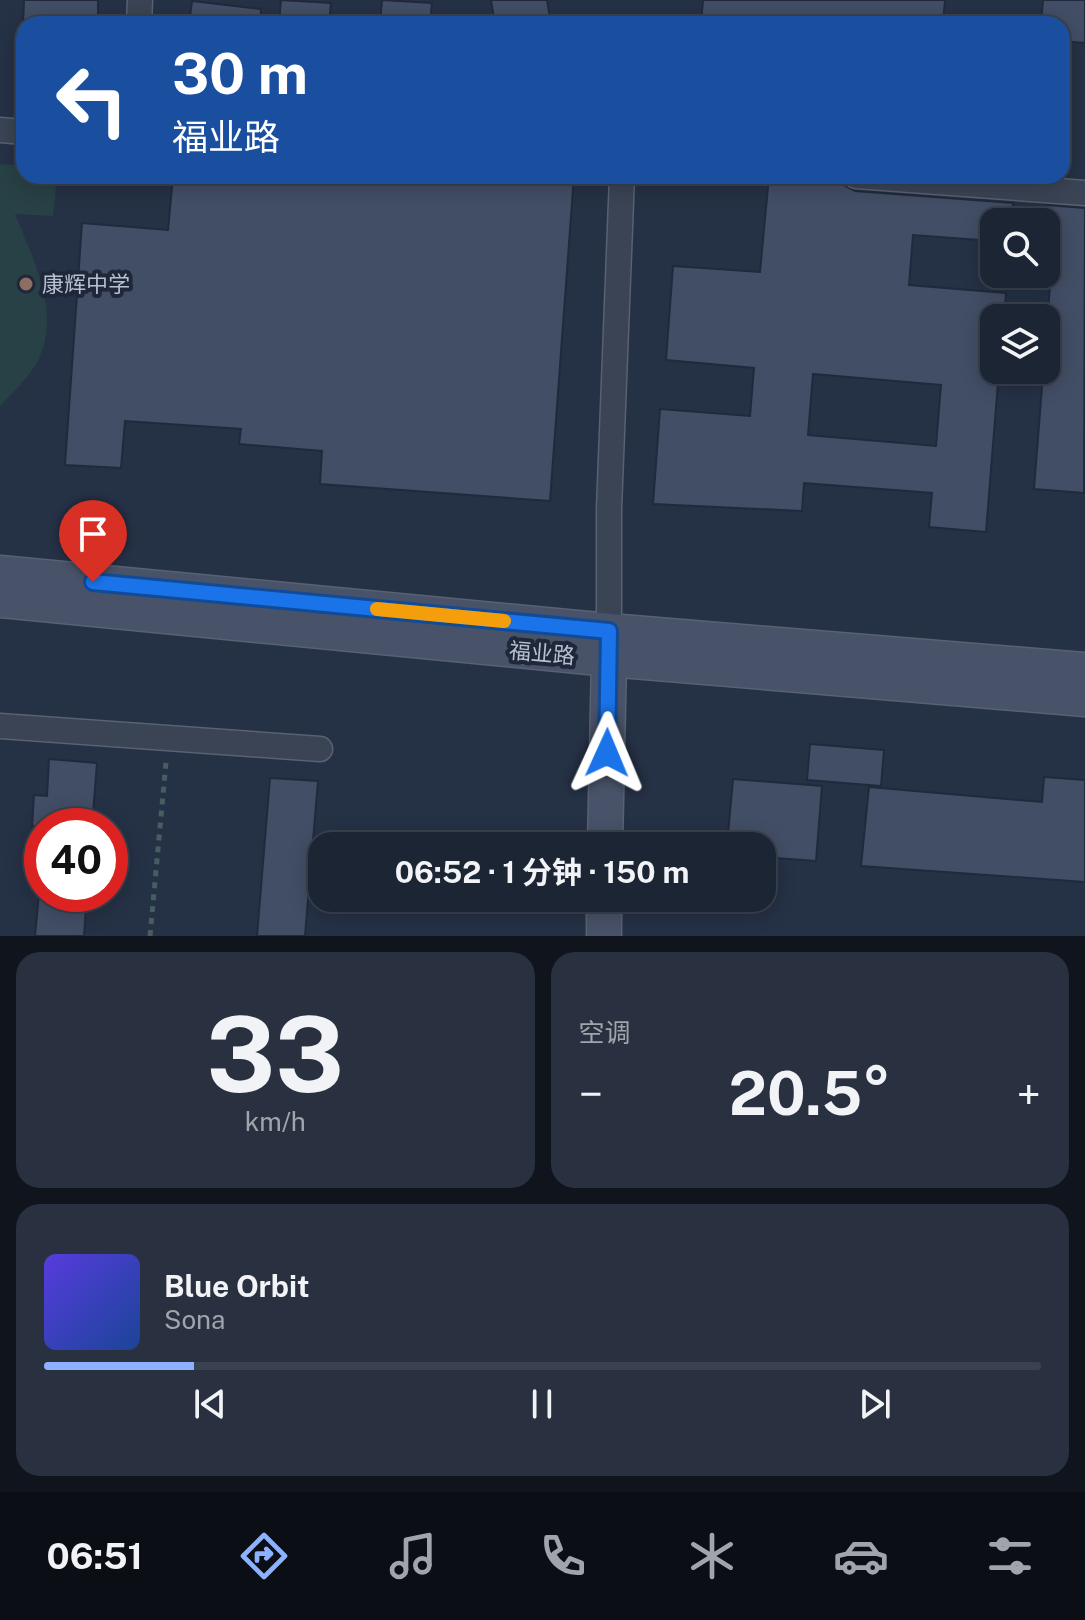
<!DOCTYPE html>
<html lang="zh">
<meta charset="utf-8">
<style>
body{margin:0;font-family:"Public Sans","Noto Sans SC",sans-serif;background:#293140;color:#f1f3f6;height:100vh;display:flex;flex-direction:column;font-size:30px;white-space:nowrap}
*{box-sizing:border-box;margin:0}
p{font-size:26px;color:#a0a5ac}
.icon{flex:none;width:44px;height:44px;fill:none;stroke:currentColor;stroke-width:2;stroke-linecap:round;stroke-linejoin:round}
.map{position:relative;height:936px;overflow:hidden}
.drawer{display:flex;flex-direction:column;gap:16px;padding:16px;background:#0f141d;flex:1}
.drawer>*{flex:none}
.top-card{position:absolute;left:16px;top:16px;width:1054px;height:168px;border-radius:24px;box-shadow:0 4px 20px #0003,0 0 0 2px #3a424f;background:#1a4fa0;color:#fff;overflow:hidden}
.buttons{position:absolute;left:980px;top:208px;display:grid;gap:16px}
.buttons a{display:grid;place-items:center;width:80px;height:80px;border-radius:16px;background:#1c2534;box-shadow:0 4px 20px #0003,0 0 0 2px #3a424f;font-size:40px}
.speed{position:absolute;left:24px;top:808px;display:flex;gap:16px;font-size:40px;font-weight:700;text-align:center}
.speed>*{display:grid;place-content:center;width:104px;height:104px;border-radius:50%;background:#1c2534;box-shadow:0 4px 20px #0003,0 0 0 2px #3a424f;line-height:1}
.speed .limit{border:12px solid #d22;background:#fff;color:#111}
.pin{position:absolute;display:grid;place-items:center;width:68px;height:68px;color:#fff;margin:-82px -34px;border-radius:50% 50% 50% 0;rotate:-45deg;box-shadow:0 0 8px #0007}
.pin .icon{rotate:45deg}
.me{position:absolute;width:88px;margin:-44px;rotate:1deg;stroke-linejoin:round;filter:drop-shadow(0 0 6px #0008)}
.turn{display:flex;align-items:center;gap:28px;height:168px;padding:0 24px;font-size:36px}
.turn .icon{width:104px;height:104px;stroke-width:2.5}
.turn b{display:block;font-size:56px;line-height:68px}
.big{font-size:60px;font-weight:700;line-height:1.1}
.drawer .card{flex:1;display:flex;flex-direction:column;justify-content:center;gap:12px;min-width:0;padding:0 28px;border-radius:24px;background:#293140}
.drawer .dial{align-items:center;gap:0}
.dial b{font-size:104px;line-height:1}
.song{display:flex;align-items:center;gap:24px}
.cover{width:96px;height:96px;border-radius:12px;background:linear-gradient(135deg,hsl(250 70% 55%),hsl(220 70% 35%))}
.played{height:8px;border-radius:4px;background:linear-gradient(90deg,#8cb2ff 15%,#3a424f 15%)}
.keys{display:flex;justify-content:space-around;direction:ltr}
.heat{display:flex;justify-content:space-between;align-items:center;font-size:44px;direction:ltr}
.drawer .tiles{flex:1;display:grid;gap:16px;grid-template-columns:1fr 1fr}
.card:last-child{grid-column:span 2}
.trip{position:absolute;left:308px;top:832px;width:468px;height:80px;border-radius:24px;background:#1c2534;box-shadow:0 4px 20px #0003,0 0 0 2px #3a424f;font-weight:700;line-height:80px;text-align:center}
.dock{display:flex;height:128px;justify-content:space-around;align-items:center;background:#0b0f15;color:#a0a5ac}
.dock .icon{width:56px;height:56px}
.dock .current{color:#8cb2ff}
.dock b{font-size:36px;color:#f1f3f6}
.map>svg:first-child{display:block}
.green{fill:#284146}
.building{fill:#424e65;stroke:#212a3c;stroke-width:2;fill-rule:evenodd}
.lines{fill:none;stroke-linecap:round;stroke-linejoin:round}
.street-casing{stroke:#596172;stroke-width:27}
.secondary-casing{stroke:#596172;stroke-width:37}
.path{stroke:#465e62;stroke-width:5;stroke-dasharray:6 6;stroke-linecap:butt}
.street{stroke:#3a4454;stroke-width:24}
.secondary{stroke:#485268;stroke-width:34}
.route-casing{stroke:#114b97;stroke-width:20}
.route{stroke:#1a73e8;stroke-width:14}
.slow{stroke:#f59e0b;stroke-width:14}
.education-dot{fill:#8d6e63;stroke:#1f283a;stroke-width:3}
.labels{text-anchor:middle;stroke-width:8;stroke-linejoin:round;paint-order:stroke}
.poi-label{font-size:22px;fill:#b8bfce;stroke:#1f283a;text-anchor:start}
.street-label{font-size:22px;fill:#b8bfce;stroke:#1f283a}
</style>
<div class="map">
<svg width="1085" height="936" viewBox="0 0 1085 936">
<rect width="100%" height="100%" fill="#253145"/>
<path class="green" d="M0 164 24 166V176H57L53 216 15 214C35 264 67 323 30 373 21 385 10 395 0 406Z"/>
<g class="building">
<polygon points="24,0 98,0 98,24 23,24"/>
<polygon points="281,0 331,3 329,24 279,24"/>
<polygon points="382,0 432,3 430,24 380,24"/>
<polygon points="491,0 547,0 551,24 495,24"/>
<polygon points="703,0 945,0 943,24 701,24"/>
<polygon points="1043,0 1085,0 1085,43 1062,41 1062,24 1041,24"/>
<polygon points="192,1 261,9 260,24 189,24"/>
<polygon points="173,176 574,176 550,501 320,484 322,451 239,444 241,429 125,421 121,468 65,465 82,223 168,230"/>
<path d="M769 176 828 178V183L844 185 855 191 1013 203 1011 222H994V241L913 235 909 285 1006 293 1004 318H994V370H999L986 532 929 527 932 493 804 483 802 511 653 504 660 409 750 416 754 368 666 360 673 266 760 272ZM813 374 941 385 936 446 808 435Z"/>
<polygon points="1046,205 1085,208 1084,493 1034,489 1055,222 1046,222"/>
<polygon points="810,744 884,750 881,786 807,780"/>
<polygon points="49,759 97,763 92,826 32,826 34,795 47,796"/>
<polygon points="1044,777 1085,780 1085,882 861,866 869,787 1042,802"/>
<polygon points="270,778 318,781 305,936 257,936"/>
<polygon points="733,779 822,786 816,861 762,857 762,846 727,846"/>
<polygon points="39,894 87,894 84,936 35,936"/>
</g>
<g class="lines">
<defs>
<g id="street">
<polyline points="139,24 140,0"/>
<polyline points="0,130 24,132"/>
<polyline points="856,176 1085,193"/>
<polyline points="609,645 609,509 622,176"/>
<polyline points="0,726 320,749"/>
</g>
<g id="secondary">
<polyline points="0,573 609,631 1085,670"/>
<polyline points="0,600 609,659 1085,699"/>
<polyline points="605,846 609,659"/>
<polyline points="604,936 604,898"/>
</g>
</defs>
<use href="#street" class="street-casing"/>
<use href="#secondary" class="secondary-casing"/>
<polyline class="path" points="150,936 166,762"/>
<use href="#street" class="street"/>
<use href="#secondary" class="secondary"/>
</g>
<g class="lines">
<defs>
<polyline id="route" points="93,582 609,631 607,753"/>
</defs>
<use href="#route" class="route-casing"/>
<use href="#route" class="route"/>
<polyline class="slow" points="377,609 504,621"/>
</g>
<circle class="education-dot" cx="26" cy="284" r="8"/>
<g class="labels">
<g class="poi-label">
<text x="42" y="292">康辉中学</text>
</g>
<g class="street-label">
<text transform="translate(542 653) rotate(5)" y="8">福业路</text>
</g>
</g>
</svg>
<div class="buttons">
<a><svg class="icon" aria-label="search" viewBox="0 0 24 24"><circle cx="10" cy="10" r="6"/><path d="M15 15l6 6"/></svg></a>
<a><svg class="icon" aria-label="layers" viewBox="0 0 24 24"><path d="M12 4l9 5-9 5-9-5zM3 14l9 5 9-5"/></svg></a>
</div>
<div class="speed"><div class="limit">40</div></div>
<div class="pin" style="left:93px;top:582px;background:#d93025"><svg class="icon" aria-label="arrive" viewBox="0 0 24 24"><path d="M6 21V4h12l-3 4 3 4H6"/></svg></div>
<svg class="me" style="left:607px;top:753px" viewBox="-20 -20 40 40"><path d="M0-17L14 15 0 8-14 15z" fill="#1a73e8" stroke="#fff" stroke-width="4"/></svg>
<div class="trip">06:52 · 1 分钟 · 150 m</div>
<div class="top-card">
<div class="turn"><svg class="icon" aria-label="left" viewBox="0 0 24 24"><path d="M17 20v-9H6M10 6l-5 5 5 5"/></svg><div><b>30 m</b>福业路</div></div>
</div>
</div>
<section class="drawer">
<div class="tiles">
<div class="card dial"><b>33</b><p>km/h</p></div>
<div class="card"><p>空调</p>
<div class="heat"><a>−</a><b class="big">20.5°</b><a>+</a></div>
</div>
<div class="card">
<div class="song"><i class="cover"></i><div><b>Blue Orbit</b><p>Sona</p></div></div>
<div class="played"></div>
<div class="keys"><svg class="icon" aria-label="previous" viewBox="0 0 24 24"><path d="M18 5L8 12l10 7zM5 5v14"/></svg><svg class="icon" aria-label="pause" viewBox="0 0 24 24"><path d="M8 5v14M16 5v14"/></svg><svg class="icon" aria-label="next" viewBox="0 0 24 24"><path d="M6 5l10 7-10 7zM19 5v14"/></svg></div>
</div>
</div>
</section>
<nav class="dock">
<b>06:51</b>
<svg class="icon current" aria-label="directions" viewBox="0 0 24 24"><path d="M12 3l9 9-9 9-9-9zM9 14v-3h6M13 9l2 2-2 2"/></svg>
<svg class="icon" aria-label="music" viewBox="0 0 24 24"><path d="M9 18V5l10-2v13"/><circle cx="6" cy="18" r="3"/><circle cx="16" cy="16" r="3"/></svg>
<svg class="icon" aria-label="phone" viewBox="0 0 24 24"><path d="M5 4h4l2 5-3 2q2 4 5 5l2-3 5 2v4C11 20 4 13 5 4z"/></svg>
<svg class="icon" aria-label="climate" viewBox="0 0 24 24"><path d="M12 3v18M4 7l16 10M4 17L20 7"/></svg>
<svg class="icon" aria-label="car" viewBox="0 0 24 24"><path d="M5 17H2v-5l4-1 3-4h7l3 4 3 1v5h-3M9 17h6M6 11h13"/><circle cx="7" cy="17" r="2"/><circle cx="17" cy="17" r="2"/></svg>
<svg class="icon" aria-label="filters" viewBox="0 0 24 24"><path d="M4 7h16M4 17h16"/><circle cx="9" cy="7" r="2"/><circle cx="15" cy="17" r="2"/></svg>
</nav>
